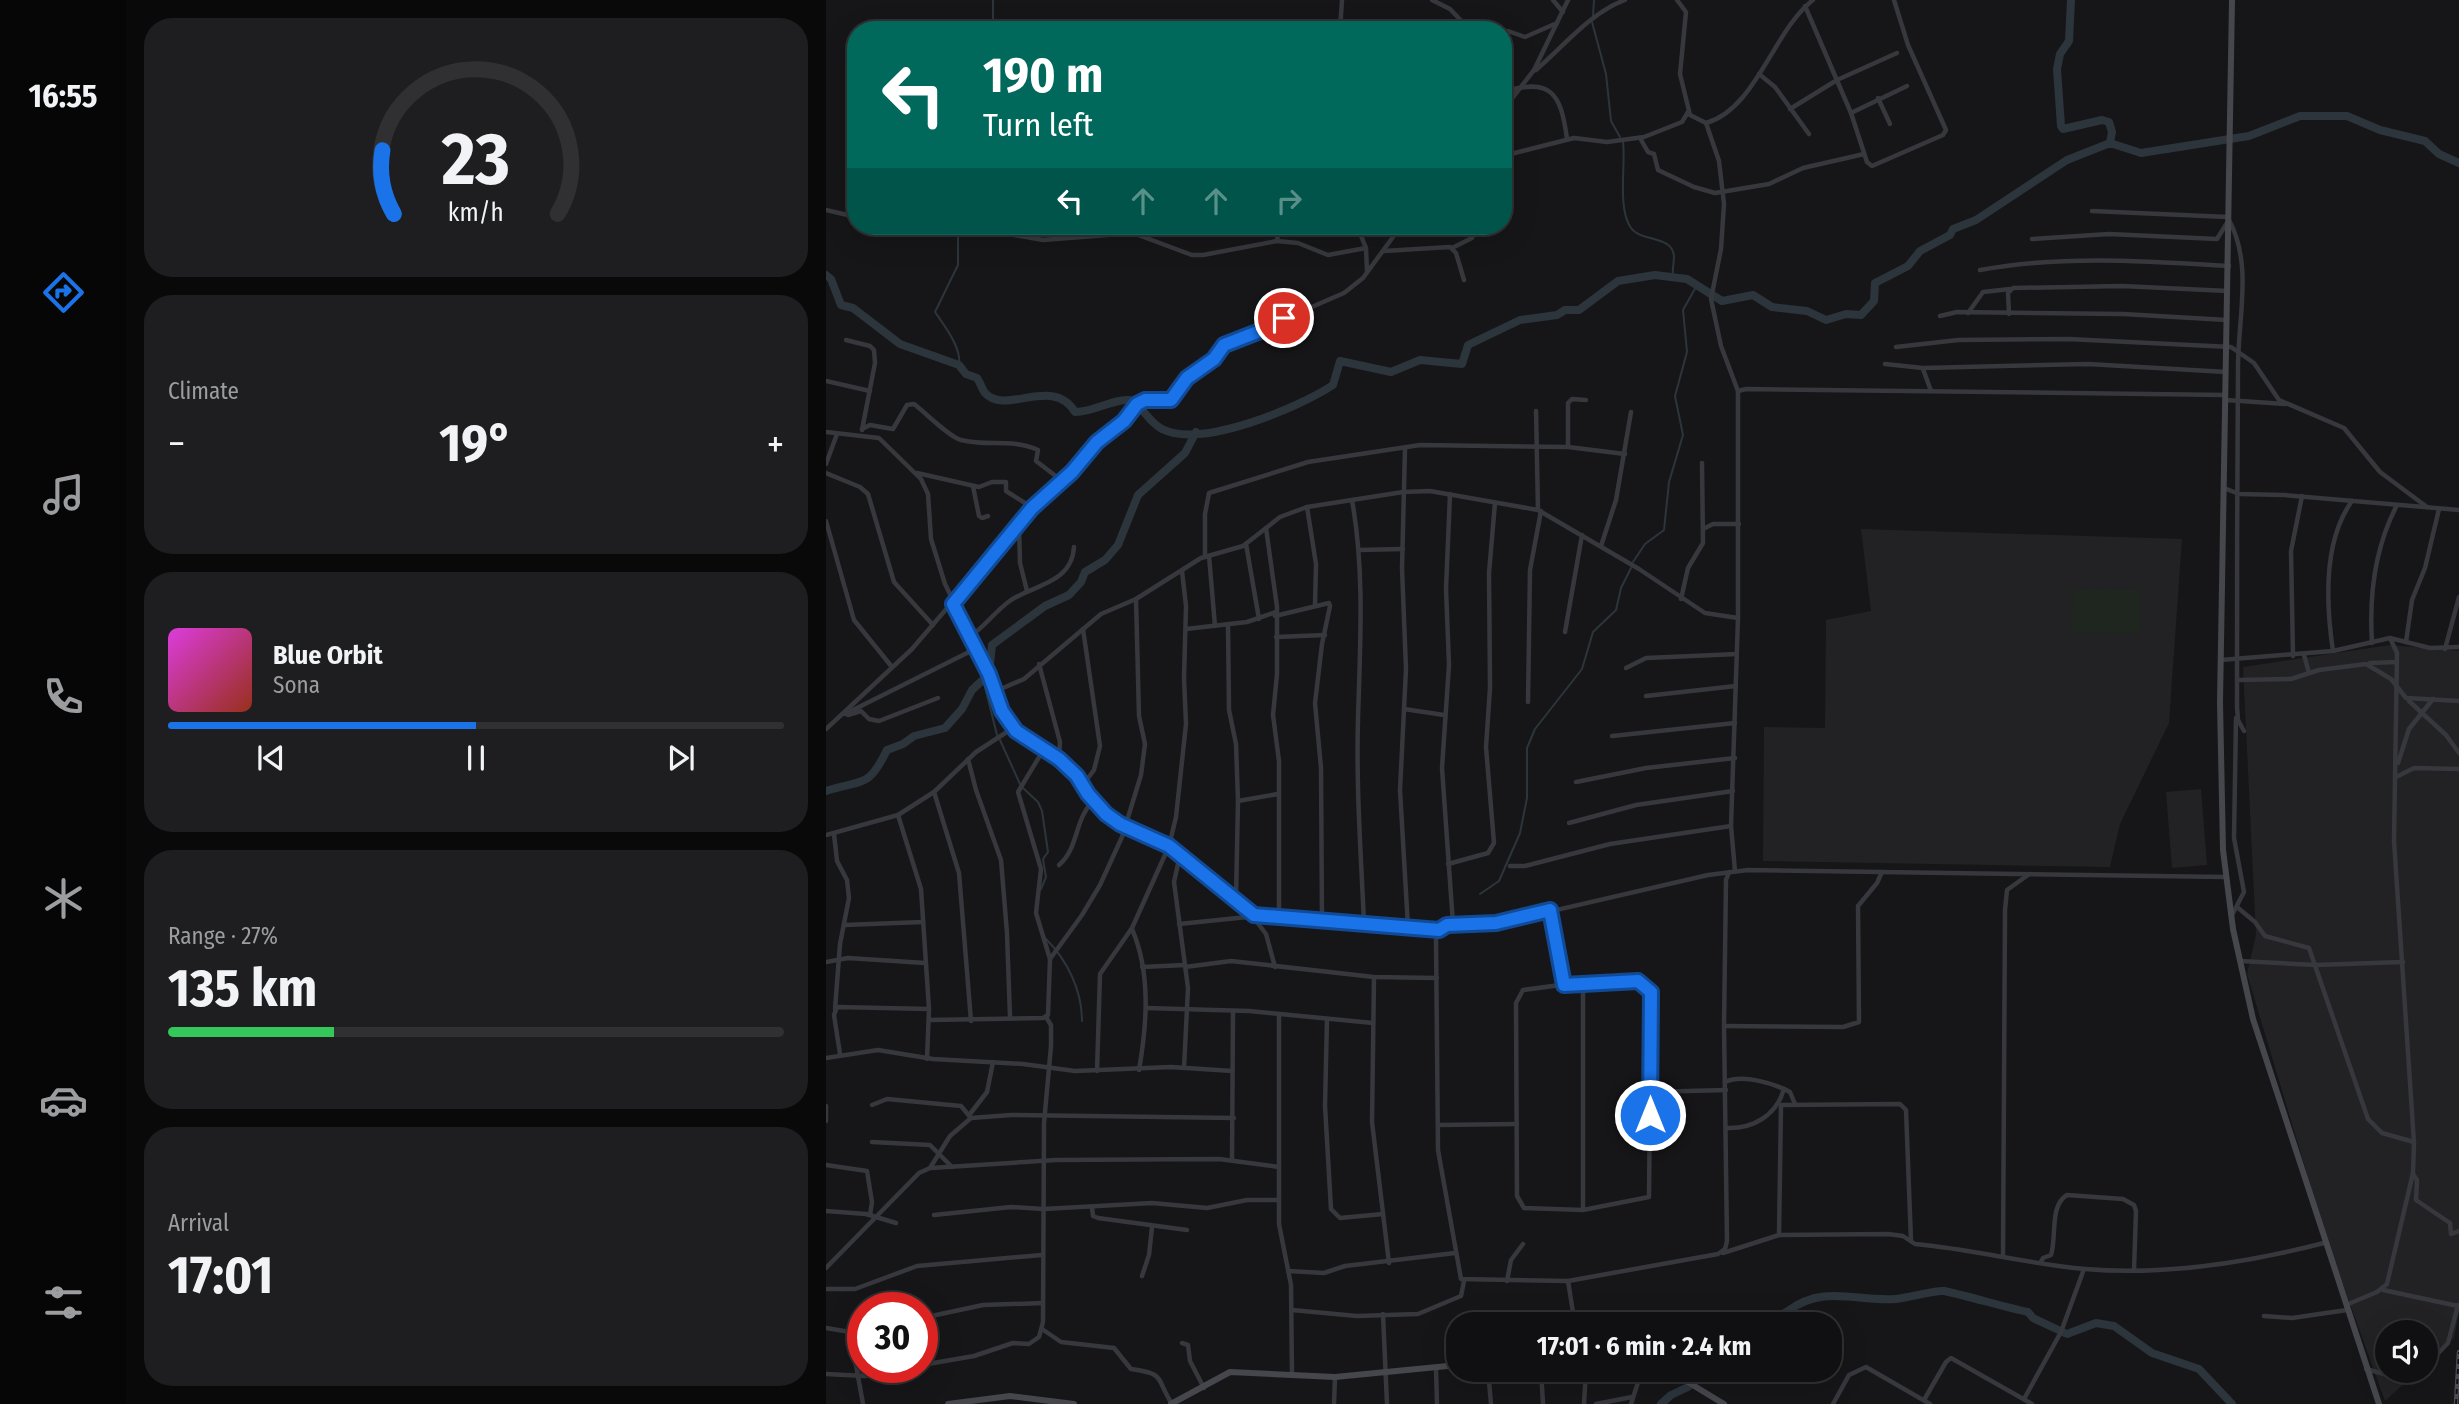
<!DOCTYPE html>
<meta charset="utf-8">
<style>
body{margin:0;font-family:"Fira Sans Condensed",sans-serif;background:#1e1e20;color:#f1f3f6;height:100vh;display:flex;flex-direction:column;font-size:26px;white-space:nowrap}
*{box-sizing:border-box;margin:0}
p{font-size:23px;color:#9c9d9f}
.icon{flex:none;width:38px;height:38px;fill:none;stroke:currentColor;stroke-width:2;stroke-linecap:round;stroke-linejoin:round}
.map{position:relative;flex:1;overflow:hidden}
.details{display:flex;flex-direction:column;gap:18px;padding:18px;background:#09090a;width:700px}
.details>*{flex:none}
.hud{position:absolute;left:21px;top:21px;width:665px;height:214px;border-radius:28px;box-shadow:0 7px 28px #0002,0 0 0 2px #303032;background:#00695c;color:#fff;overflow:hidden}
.buttons{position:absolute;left:1549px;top:1320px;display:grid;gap:14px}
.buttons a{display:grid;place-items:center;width:63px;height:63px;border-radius:50%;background:#101012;box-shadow:0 7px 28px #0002,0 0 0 2px #303032;font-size:35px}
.speed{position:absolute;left:21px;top:1292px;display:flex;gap:14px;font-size:35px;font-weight:700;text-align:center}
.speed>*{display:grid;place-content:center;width:91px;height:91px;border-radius:50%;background:#101012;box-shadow:0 7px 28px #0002,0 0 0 2px #303032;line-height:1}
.speed .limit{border:10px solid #d22;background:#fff;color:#111}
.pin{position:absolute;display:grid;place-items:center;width:60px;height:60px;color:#fff;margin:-30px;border:4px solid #fff;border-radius:50%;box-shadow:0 2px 7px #0007}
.me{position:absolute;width:77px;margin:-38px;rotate:0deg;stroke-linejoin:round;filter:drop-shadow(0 0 5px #0008)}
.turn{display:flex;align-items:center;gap:24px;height:147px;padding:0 21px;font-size:32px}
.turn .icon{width:91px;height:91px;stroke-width:2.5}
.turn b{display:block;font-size:49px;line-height:60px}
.lanes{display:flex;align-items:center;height:66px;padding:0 21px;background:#0003;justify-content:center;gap:35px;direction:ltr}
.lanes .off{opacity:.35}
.big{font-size:52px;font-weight:700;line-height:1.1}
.details .tile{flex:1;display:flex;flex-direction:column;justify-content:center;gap:10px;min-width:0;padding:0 24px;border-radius:28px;background:#1e1e20}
.details .dial{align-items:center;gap:0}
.dial svg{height:182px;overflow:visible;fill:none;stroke:#303032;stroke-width:7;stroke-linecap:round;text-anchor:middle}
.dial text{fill:#f1f3f6;stroke:none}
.song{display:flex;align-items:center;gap:21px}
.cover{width:84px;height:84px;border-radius:10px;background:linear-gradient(135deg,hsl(300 70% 55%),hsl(10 70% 35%))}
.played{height:7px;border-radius:4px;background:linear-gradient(90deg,#1a73e8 50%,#303032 50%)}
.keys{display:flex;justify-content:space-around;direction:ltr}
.heat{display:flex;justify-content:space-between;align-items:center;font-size:38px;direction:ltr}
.charge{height:10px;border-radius:5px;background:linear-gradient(90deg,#34c759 27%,#303032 0)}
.trip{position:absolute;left:620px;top:1312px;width:396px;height:70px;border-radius:28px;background:#101012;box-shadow:0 7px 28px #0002,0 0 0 2px #303032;font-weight:700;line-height:70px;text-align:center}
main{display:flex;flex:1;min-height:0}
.menu{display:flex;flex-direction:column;width:126px;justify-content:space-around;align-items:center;background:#060607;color:#9c9d9f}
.menu .icon{width:49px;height:49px}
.menu .on{color:#1a73e8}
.menu b{font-size:32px;color:#f1f3f6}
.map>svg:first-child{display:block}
.built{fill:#222225}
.green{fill:#1e261f}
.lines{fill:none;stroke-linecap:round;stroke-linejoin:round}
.stream{stroke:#2c353c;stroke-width:2}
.river{stroke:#2c353c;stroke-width:8}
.street{stroke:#37383d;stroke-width:4.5}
.secondary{stroke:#45474d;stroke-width:6}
.rail-casing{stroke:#4a4c52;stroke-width:4.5}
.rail{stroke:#111113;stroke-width:2;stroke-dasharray:5;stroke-linecap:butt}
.route-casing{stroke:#114b97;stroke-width:18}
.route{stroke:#1a73e8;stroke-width:12}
</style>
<main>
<nav class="menu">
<b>16:55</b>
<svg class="icon on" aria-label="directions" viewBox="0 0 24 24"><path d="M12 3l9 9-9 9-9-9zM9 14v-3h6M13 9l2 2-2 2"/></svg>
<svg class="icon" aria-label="music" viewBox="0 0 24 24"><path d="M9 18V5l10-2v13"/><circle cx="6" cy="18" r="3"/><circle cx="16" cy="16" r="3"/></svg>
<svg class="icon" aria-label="phone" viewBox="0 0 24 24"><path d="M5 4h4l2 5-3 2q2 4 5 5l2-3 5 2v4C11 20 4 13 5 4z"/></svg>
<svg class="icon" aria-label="climate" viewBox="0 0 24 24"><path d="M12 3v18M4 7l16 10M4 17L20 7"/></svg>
<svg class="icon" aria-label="car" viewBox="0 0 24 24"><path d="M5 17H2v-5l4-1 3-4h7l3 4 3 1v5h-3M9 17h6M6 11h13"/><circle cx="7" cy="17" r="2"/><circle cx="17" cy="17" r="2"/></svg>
<svg class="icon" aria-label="filters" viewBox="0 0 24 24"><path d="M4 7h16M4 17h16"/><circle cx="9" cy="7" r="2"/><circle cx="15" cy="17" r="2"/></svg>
</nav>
<section class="details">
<div class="tile dial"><svg viewBox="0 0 100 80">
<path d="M14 69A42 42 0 1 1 86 69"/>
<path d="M14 69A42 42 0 0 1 9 41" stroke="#1a73e8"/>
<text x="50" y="56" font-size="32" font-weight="700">23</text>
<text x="50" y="72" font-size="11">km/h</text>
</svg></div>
<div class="tile"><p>Climate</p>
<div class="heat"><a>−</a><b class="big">19°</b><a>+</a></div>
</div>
<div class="tile">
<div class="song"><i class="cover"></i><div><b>Blue Orbit</b><p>Sona</p></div></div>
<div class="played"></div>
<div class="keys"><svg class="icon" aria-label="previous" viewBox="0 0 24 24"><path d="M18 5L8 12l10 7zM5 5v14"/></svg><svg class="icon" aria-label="pause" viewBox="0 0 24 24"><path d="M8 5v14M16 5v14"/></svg><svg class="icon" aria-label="next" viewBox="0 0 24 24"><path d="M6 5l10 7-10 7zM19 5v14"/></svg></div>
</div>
<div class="tile"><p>Range · 27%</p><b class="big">135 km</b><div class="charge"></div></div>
<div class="tile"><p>Arrival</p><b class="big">17:01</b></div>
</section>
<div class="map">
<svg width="1633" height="1404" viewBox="0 0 1633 1404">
<rect width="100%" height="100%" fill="#161618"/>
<g class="built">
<polygon points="1035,529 1356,539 1343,723 1294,824 1284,867 937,861 938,727 999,728 1000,620 1045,611"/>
<polygon points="1564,645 1633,651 1633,1312 1628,1338 1600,1364 1600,1332 1561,1332 1561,1370 1593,1370 1559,1401 1500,1237 1421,974 1430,935 1417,667"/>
<polygon points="1375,789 1381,865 1346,868 1340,792"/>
</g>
<polygon class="green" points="1247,589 1315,590 1314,634 1245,633"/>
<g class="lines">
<g class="stream">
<polyline points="767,16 768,0"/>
<polyline points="766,22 780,74 785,121 794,137"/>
<polyline points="167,30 167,0"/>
<path d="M797 142C800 165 791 208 805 228 815 242 846 235 848 256 848 263 846 270 847 277"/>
<path d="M132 226V265L109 312C118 325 136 348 133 365"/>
<polyline points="807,562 819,544 838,530 843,482 857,435 849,396 861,352 857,310 871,285"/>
<polyline points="157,679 171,735"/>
<polyline points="174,740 194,784"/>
<polyline points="197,788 212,802 216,811 222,852 217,859 220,877 215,889"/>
<polyline points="654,894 673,881 694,833 701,798 701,748 709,729 756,669 767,632 790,610 795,588 805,568"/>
<path d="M220 939C241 960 256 990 256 1021"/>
</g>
<g class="river">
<polyline points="1245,0 1243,41 1234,54 1231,69 1235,126 1237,129 1276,120 1283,122 1286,132 1284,143"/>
<path d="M0 275 5 279 15 305 27 308 74 344 133 365 140 374 151 378C154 382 156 389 159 393 180 416 227 375 249 412 270 412 284 399 304 400 318 407 321 421 336 429 375 449 472 408 507 385L514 361 565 372 594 360 636 364 642 345 694 320 731 315 739 310H753L792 281 829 275 861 279 896 301 927 295 946 307 981 311 1000 320 1020 314 1035 315 1048 301 1049 283 1082 266 1094 251 1124 235 1127 229 1150 220 1241 160 1284 143 1315 153 1423 136 1474 116H1521L1554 130 1599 141 1613 154 1633 163"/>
<path d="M0 791C37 779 42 789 61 750L77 744 88 736 119 728 136 709 146 690 163 674 166 645 219 606 243 595 255 582 259 572 279 560 292 545 312 495 359 453 370 432"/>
<path d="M934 1325C940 1317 954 1317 962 1311 998 1284 1030 1302 1070 1299 1082 1298 1109 1290 1118 1291 1146 1297 1174 1306 1202 1312L1207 1318 1241 1334 1270 1323 1288 1326 1326 1353 1373 1369 1406 1404"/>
<polyline points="865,1381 875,1370"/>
<polyline points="835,1404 845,1395 862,1387"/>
</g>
<g class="street">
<polyline points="606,0 624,9 644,30"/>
<polyline points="727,0 737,12"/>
<path d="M851 0 860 12 854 74 864 115 880 123C930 109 947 31 987 0"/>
<polyline points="979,6 1025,113 1041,162 1046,166 1117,135 1120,130 1082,45 1068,0"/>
<polyline points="514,30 516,0"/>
<polyline points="677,33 682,31 699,37 731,23"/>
<path d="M710 70C738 46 764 13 799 0"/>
<polyline points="933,74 949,87 983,134"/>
<path d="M677 92C725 77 735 93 741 139"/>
<polyline points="1052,98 1064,124"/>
<polyline points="964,109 1011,80 1071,53"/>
<polyline points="677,110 708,70 742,0"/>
<polyline points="1025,113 1081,86"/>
<polyline points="880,123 893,161 898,204 895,249 885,299 895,346 912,391"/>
<polyline points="814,138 822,152 828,154 832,170 868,187 889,193 943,184 977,168 1038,154"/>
<polyline points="677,156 748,138 781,142 818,137 856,122 862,112"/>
<polyline points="0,210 30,217"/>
<polyline points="1266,211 1402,217"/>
<path d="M1403 220C1427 264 1412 319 1412 366 1411 480 1411 593 1411 707L1412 720 1418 731"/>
<polyline points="71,226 119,231 148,228 217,240 307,233 366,255 377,255 451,241 472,243 502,255 540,248"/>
<polyline points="531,226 540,248 541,271"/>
<polyline points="1206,239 1283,234 1391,239 1401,223"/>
<polyline points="451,241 453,226"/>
<polyline points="626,248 646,238 650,226"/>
<polyline points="558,251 624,247 630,253 638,280"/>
<path d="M1154 270C1235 255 1320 261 1403 266"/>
<polyline points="1142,313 1157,292 1184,289"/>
<polyline points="1183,314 1182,293 1187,288 1296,286 1402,291"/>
<polyline points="1114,316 1131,312 1297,314 1401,320"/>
<polyline points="20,340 44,346 48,350 49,363 36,430"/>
<polyline points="1070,347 1132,340 1242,339 1405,347 1428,363 1453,400 1518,428 1554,472 1601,507"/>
<polyline points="1059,364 1097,368 1262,364 1400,372"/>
<polyline points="1097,369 1105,391"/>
<polyline points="0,381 44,391"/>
<polyline points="1400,400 1459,404"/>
<polyline points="710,411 712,510"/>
<path d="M36 429 44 425 67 429 81 405 88 404C100 413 123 437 135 440 162 447 186 438 212 450L210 461 231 477 233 484"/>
<polyline points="0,432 53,438 95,479 102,494 105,539 119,584 163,674 176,711 187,728 233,759 251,776 267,801 288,820 343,846 418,905 440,934 449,967"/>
<polyline points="742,447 742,403 746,399 760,400"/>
<polyline points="579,448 576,568 580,669 574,790 582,927"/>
<polyline points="0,464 11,434"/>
<polyline points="0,473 34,487 42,494 68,582 107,625"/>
<polyline points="91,473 153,487 166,482 180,482 180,491 207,508"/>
<polyline points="147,486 153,516 156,518 162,516"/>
<polyline points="1398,488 1413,494 1458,495 1633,510"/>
<polyline points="624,494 620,589 623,665 616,768 627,924"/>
<path d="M526 500C539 572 534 646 532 719 530 787 535 855 538 923"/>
<polyline points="481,507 490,564 489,605"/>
<polyline points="0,521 28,620 66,667"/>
<polyline points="193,526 194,563 201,591"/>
<polyline points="440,528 451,607 451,674 447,715 453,761 453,916"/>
<polyline points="879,528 887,524 913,524"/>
<polyline points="420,544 433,619"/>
<polyline points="775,546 790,500 805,412"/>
<polyline points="533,550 577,549"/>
<polyline points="383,556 389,626"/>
<polyline points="379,557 379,514 383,493 482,462 594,445 742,447 799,454"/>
<polyline points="855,599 862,568 877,543 876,463"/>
<polyline points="449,616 503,603 504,606 496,644 489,703 495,768 496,922"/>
<polyline points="402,625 403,710 410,744 412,801 410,898"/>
<polyline points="360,629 421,622 450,612"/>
<polyline points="739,632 756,535"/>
<path d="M143 637C159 627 169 611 185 600 208 585 246 583 248 547"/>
<polyline points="450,637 499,635"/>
<polyline points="1580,642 1586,600 1599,568 1613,509"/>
<path d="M1546 643C1543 596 1549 547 1571 505"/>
<polyline points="1619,649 1633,597"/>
<path d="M1507 651C1500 604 1497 541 1526 501"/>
<polyline points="1478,655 1483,673"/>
<polyline points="1467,656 1465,551 1476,496"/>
<polyline points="1395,660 1507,651 1564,638 1604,648 1633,647"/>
<polyline points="1544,663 1571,662"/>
<polyline points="213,664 234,742 233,758"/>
<polyline points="800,668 820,658 911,654"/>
<polyline points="1411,680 1465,679 1493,670 1540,664 1565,679 1580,698 1633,701"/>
<polyline points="170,691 198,679 275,614 310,599 375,558 417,546 454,517 481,507 577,492 604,491 712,510 813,569 879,613 912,618"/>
<polyline points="820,696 910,686"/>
<polyline points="1583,701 1620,735 1633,753"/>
<polyline points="702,702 704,570 715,511"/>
<polyline points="578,709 618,715"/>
<polyline points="19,714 149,649"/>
<polyline points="22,715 35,711 43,719 53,721 112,698"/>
<polyline points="0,729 86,649 212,502 246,472 271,442 298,421 313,402 345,400 361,378 388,359 398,345 518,293 537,278 575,226"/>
<polyline points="786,736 909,723"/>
<polyline points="218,749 192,792 215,869 210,913 224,959"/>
<polyline points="142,759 150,790 175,860 181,933 184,1017"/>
<polyline points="1572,763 1583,729 1607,699"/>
<polyline points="1570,777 1588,768 1633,769"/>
<polyline points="750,782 820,768 909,758"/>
<polyline points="256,786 268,770 274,746 257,629"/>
<polyline points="108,792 133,873 145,1021"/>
<polyline points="412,801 452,794"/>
<polyline points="72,815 95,889 103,1009 101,1059"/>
<polyline points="743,823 810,805 907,791"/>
<polyline points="8,834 11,861 21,880 23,898 14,944 9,1009"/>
<polyline points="0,835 72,815 108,792 150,752 187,728"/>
<polyline points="354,855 348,882 362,988 358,1068"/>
<polyline points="622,864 662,853 668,843 660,747 664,688 663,573 669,503"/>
<path d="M233 865C253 848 248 820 267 801"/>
<polyline points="684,866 699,866 784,844 905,826"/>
<polyline points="909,871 905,826 912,618 912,391 920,389 1400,395"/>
<polyline points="1411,907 1429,922 1439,936 1483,948 1542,1119 1556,1133 1588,1142"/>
<polyline points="724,910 738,984"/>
<polyline points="1406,915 1418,892 1408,838 1410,718"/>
<polyline points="353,924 441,915 513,924 538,923 613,930 621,925 683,921 882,875 922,870 1399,877"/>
<polyline points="18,925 97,922"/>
<path d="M306 929C325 973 321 1024 313 1070"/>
<polyline points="613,930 610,940 612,1150 635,1279 742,1281 892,1254 899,1249 901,1241 898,1026 900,880 903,872"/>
<polyline points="1414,961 1490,965 1577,962"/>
<polyline points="0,962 22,958 99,963"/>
<polyline points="316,967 359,965"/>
<polyline points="359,967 405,961 548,977 611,978"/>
<polyline points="548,977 546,1122 563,1263"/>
<polygon points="812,981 825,992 823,1197 757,1210 698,1208 691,1196 690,1003 697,990 757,982"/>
<polyline points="757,982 757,1210"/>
<polyline points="320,1008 423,1011 547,1023"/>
<polyline points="453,1014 453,1224 465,1285 466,1375"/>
<polyline points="501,1019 499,1106 505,1209 514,1218 557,1214"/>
<polyline points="103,1020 217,1018 222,1015 224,959 256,915 274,885 296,837 315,775 319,744 313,716 310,599"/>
<polyline points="898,1026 1017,1027 1033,1022 1032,906 1051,883 1056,872"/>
<polyline points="14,1054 8,1015 11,1007 103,1009"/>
<polyline points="0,1058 52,1050 107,1059 197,1064 249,1071 345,1067 406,1071"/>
<polyline points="271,1071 274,974 306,928 343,846 350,817 360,724 358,678 360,606 356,571"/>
<path d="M899 1082C917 1074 947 1083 964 1092L969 1104"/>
<polyline points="824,1092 900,1090"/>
<polyline points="46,1105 61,1099 135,1106 145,1118"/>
<polyline points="0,1106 0,1121"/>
<polyline points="144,1114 161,1092 167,1062"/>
<polyline points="612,1125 691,1124"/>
<path d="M900 1128C927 1129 950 1116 958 1089"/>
<polyline points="46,1142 104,1145 126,1167"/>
<polyline points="406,1160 407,1011"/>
<polyline points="0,1165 41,1171 46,1202 44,1215"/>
<polyline points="105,1168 230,1160 393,1159 453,1167"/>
<polyline points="1587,1174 1591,1180 1590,1200 1624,1223 1625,1234 1633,1231"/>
<polyline points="266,1207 267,1216 272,1218 361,1230"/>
<polyline points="0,1211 40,1214 70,1223"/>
<polyline points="108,1215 185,1207 218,1209 326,1203 381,1208 421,1200 453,1200"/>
<polyline points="953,1235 955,1105 1074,1104 1080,1110 1085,1241"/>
<path d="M897 1253 953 1235 1062 1234 1077 1236 1089 1244C1146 1249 1202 1264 1259 1269 1339 1276 1420 1263 1498 1243"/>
<polyline points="1177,1256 1179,910 1181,890 1202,875"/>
<path d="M1215 1262 1217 1258 1225 1255C1231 1237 1223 1206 1241 1195L1297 1199 1308 1205 1310 1211 1308 1270"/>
<polyline points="0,1268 93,1173 104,1168 124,1136 145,1118 185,1115 408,1118"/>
<polyline points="462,1271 498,1273 519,1266 629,1253"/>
<polyline points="316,1276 323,1255 326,1227"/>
<polyline points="681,1281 685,1260 697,1244"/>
<polyline points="742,1281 749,1325"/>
<polyline points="0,1289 29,1289 91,1266 216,1255"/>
<polyline points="1557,1290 1632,1306"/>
<polyline points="1520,1305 1551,1292 1561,1284 1587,1173 1588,1143 1568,841 1571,653 1564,638"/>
<polyline points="466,1310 531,1316 592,1314 635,1296 638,1281"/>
<polyline points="557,1314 561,1404"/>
<polyline points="1438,1316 1466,1318 1521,1310"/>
<polyline points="96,1318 157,1305 217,1303"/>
<polyline points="0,1328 24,1332 37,1330"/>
<path d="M216 1329 235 1342 288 1348 305 1369C341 1374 329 1378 346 1404"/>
<polyline points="24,1332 37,1404"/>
<polyline points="96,1340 102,1364"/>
<polyline points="356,1343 362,1345 364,1361 378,1388"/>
<polyline points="96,1365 148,1356 187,1343 203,1344 213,1337 217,1322 218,1123 225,1046 225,1025 220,1017"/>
<polyline points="1600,1366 1622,1343 1632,1305"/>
<polyline points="610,1369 611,1404"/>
<polyline points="1540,1369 1573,1378 1592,1370"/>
<polyline points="662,1370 665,1404"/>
<polyline points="715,1370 717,1404"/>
<polyline points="0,1374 39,1376 89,1367"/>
<polyline points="1198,1399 1235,1332 1258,1269"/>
<polyline points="1098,1400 1120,1362 1125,1358 1206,1404"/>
<polyline points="508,1404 509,1377"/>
<polyline points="758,1404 760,1370"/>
<polyline points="770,1404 806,1397"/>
<polyline points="805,1404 816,1370"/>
<polyline points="1007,1404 1023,1375 1040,1367 1104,1404"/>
</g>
<g class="secondary">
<polyline points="1406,0 1394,702 1397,850 1407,929 1427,1019 1553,1404"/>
<polyline points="842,1370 898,1404"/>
<polyline points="122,1404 184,1396 248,1404"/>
<polyline points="345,1404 404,1372 509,1377 632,1365"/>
</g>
<defs>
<polyline id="rail" points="1630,1404 1633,1352"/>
</defs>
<use href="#rail" class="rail-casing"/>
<use href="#rail" class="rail"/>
</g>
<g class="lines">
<defs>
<polyline id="route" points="458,318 434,331 398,345 388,359 361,378 345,400 319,400 311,404 298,421 271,442 246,472 206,508 127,604 163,674 176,711 190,731 233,759 251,776 262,794 280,814 294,824 343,846 428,915 613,930 621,925 670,923 724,910 738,985 812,981 825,992 824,1115"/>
</defs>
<use href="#route" class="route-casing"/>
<use href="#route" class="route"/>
</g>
</svg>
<div class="buttons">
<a><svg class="icon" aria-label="sound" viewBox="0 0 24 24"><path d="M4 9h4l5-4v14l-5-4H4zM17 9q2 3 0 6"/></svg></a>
</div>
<div class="speed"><div class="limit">30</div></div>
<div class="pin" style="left:458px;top:318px;background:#d93025"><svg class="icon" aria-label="arrive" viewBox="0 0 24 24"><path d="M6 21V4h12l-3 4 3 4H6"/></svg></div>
<svg class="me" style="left:824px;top:1115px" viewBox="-20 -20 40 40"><circle r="17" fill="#1a73e8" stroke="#fff" stroke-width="3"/><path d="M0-11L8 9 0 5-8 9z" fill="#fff"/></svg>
<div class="trip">17:01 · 6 min · 2.4 km</div>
<div class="hud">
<div class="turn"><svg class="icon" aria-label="left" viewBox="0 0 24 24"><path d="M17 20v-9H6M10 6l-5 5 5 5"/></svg><div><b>190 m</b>Turn left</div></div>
<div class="lanes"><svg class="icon" aria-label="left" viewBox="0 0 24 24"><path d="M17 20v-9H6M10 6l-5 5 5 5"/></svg><svg class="icon off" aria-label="ahead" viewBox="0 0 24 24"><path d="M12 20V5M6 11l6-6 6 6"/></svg><svg class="icon off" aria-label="ahead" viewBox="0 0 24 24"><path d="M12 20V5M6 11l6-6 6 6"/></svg><svg class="icon off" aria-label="right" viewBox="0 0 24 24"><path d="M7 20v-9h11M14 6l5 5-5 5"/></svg></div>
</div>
</div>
</main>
